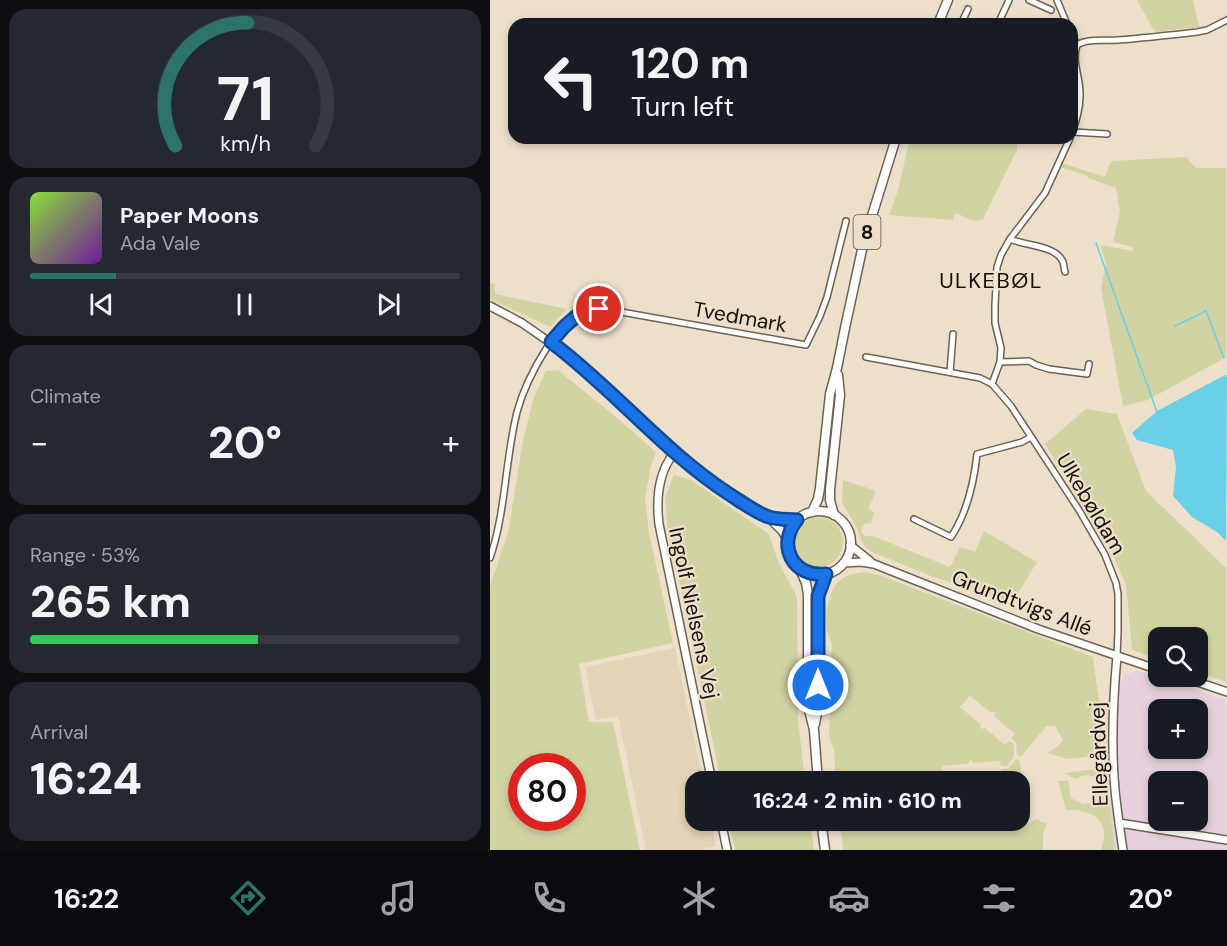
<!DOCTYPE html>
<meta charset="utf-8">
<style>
body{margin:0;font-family:"DM Sans",sans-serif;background:#242831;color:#f1f3f6;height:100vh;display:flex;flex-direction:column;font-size:22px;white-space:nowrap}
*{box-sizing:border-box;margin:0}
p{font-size:20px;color:#9ea1a6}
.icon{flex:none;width:33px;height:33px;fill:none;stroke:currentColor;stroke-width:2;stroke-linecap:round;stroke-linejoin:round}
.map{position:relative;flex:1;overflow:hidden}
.side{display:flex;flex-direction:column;gap:9px;padding:9px;background:#0d0f14;width:490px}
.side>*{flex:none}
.guide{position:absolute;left:18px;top:18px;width:570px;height:126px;border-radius:18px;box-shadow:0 3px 9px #0003;background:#171b24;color:#f1f3f6;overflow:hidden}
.tools{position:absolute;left:658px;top:627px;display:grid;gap:12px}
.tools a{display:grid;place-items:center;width:60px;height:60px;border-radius:12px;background:#171b24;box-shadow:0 3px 9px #0003;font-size:30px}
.speed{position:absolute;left:18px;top:753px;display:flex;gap:12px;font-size:30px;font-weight:700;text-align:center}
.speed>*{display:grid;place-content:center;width:78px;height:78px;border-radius:50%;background:#171b24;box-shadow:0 3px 9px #0003;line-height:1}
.speed .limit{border:9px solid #d22;background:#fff;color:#111}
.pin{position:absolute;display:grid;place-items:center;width:51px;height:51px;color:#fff;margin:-26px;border:3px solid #fff;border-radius:50%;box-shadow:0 2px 6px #0007}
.me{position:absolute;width:66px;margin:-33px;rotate:0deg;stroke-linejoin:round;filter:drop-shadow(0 0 4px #0008)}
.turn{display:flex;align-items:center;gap:21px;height:126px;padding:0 24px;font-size:27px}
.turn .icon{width:78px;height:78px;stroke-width:2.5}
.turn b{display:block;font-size:42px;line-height:51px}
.big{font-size:45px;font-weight:800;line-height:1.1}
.side .tile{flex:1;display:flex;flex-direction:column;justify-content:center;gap:9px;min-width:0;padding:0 21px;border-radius:18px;background:#242831}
.side .dial{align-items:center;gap:0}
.dial svg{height:156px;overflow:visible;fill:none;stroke:#363941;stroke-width:7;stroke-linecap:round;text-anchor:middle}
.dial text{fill:#f1f3f6;stroke:none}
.song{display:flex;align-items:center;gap:18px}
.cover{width:72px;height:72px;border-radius:9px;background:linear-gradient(135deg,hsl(90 70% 55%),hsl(280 70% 35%))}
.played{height:6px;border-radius:3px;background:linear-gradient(90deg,#2c7368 20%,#363941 20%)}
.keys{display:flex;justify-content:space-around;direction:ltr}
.heat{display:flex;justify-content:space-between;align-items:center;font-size:33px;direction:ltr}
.charge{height:9px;border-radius:4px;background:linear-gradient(90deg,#34c759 53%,#363941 0)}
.trip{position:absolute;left:195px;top:771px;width:345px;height:60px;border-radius:18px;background:#171b24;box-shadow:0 3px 9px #0003;font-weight:800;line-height:60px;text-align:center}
.dock{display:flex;height:96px;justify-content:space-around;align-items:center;background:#090b0e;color:#9ea1a6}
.dock .icon{width:42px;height:42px}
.dock .active{color:#2c7368}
.dock b{font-size:27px;color:#f1f3f6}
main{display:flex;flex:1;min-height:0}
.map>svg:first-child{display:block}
.built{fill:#e3d3b7}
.industrial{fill:#e7d0dd;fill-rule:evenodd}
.green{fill:#d1d4a2;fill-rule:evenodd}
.water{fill:#6ad0e9}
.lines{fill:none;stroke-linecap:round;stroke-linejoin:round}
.stream{stroke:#6ad0e9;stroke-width:1.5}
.minor-casing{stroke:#6d624f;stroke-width:8}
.tertiary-casing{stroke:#6d624f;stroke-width:10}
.primary-casing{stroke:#6d624f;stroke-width:11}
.trunk-casing{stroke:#6d624f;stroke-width:11}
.minor{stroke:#fff;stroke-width:5}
.tertiary{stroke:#fff;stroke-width:7}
.primary{stroke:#fff;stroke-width:8}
.trunk{stroke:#fff;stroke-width:8}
.route-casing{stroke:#114b97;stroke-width:15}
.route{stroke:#1a73e8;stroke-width:10}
.labels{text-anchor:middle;stroke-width:4.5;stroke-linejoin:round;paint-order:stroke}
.shield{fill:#ede0cb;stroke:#564f43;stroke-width:1.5}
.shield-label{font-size:20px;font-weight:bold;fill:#151109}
.street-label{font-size:21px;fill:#151109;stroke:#ede0cb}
.neighbourhood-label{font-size:22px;letter-spacing:1.5px;fill:#151109;stroke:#ede0cb}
</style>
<main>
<section class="side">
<div class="tile dial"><svg viewBox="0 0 100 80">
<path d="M14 69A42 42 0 1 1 86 69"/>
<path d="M14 69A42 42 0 0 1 51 6" stroke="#2c7368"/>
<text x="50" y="56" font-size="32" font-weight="700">71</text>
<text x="50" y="72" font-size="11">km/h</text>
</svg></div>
<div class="tile">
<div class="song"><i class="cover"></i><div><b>Paper Moons</b><p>Ada Vale</p></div></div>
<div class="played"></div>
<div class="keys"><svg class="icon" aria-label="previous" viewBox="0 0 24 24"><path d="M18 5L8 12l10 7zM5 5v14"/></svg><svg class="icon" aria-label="pause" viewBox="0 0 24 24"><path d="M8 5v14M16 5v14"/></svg><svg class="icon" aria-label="next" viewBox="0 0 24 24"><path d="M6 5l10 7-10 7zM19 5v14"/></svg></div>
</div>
<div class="tile"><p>Climate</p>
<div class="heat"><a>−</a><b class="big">20°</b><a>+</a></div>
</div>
<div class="tile"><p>Range · 53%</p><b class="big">265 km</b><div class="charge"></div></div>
<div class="tile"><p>Arrival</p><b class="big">16:24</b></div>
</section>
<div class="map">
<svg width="737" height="850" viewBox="0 0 737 850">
<rect width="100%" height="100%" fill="#ede0cb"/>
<polygon class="built" points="185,648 213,781 206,782 206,820 221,821 226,846 209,850 156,850 128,716 106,720 95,667"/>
<path class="industrial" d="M648 671 736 700V850H625L617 778 616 704 636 674ZM669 710H708V748H669ZM669 782H708V820H669Z"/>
<g class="green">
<polygon points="647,0 703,0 709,27 665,32"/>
<polygon points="420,138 527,138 527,150 493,219 485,221 465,213 463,220 399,215 408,190"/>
<polygon points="696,157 706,168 736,168 736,357 658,400 633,406 611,288 616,262 610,245 643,251 643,247 623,242 630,211 626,188 598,178 598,176 570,167 572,163 615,177 621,161"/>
<polygon points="0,283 5,284 5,294 77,309 60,327 0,299"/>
<path d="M68 370 126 417 166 452 160 469 155 500 159 532 183 643 89 664 99 722H123L150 850H0V586L18 533 33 440 44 397 56 371ZM32 766H82V818H32Z"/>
<polygon points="596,409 627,414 656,491 736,568 736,682 708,672 708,638 669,638 669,659 642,650 636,585 620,548 555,444"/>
<polygon points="184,475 201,480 279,534 288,561 307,597 308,720 315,781 231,781 177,524 175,498"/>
<path d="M353 480 384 490 386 492 378 509 384 512 381 523 374 524C368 532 373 538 383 536L460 567 470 547 485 552 494 531 547 562 521 605 485 589 443 577 382 552 376 548 370 539 367 528 352 503Z"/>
<circle cx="328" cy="542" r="25"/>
<path d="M373 572 389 575 603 657 614 739 603 743 604 756 578 759 557 753 567 747 573 740 565 726H556L531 757 527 755 526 743 521 738 525 734 505 717V712H500L480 696 470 707 490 724 491 729 495 728 515 745 519 741 524 744V757L517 766H511L510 761 484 763 481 760 477 764 452 766 453 780 478 778 483 781 486 778 511 775V769H518L526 759 530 761 532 781 530 784V782L346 781 344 750 339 737 342 644C340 640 338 635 337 631 335 616 338 590 350 580 357 575 364 573 373 572Z"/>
<path d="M607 769 617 778 625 850H611C613 844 615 836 614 831 610 812 592 810 576 810L568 781H578L581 798 593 804 601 803 607 794V780C599 773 595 775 585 779L574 773Z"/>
<polygon points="530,786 533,795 535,816 532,816 532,821 541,824 541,822 549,818 550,822 557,823 553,835 553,850 353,850 350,821 530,820"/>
<polygon points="239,821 320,821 324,850 245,850"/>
</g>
<polygon class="water" points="735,375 737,377 736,541 727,532 702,517 683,496 686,467 683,450 647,440 642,433 667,411"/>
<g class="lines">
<g class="stream">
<polyline points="606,243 667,412"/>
<polyline points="685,326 716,311 734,358"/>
</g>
<defs>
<g id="minor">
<polyline points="539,0 561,10"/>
<polyline points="567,0 577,24"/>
<polyline points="471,24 478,9"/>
<polyline points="508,24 519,0"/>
<polyline points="582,34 587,45"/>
<path d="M587 45C598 38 615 41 628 40 654 38 681 35 707 32L717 30 737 20"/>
<polyline points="583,132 617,134"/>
<path d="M582 133C586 121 590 109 590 96 591 79 581 61 587 45"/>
<path d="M520 239C535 246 566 245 573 262 574 265 574 269 575 272"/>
<polyline points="376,357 490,378 502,384 521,406 589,510 615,555 626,583 628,594 628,632 627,656"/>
<polyline points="510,362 539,361 546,365 559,369 597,374 599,364"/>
<polyline points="460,372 463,334"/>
<polyline points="502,384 510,362 511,348 505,323 505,305 507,267 511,255 520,239 555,193 580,138"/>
<path d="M424 519 461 537C477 513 484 482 487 454L532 442 541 437"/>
<path d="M0 558C16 511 15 460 27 412 33 390 44 368 56 349 64 338 78 317 91 312 96 310 103 310 109 308L316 345 330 316 337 297 356 221"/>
</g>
<g id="tertiary">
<polyline points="0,306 32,323 68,348 110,383 184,453 212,475 230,488 278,517 292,531 297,539"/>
<path d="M184 453C168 473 166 499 169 524L222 782"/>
<polyline points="278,517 307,520"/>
<polyline points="360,545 380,561"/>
<polyline points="354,563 371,562 384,564 548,629 669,670"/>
<path d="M627 656C623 700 621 746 625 790 627 810 630 830 633 850"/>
<polyline points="690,676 737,692"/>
<polyline points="231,820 237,850"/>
<polyline points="629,823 737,840"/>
</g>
<circle id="primary" cx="329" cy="543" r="32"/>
<g id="trunk">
<polyline points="448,24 458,0"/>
<polyline points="322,512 328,499 330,488 340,394 347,368 355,328 373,245 406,138"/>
<polyline points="344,515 340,500 340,490 350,395 348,375"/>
<polyline points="310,569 316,583 318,594 318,706 324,730 328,782"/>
<polyline points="325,724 328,707 328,596 331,585 336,574"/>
<polyline points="331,820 335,850"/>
</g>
</defs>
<use href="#minor" class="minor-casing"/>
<use href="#tertiary" class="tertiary-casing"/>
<use href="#primary" class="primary-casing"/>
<use href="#trunk" class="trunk-casing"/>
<use href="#minor" class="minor"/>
<use href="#tertiary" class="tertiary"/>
<use href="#primary" class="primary"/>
<use href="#trunk" class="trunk"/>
</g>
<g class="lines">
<defs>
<path id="route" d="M109 309 90 313 74 327 61 342C124 389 173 451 239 494 250 501 268 514 279 517 288 520 298 519 307 520 286 545 303 578 336 574L328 596V685"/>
</defs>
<use href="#route" class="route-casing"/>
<use href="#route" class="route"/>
</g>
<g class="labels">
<rect class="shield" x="363.5" y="215" width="27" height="34" rx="4.5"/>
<g class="shield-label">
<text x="377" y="239">8</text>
</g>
<g class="street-label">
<text transform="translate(250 317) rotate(10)" y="7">Tvedmark</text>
<text transform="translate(601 504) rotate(59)" y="7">Ulkebøldam</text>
<text transform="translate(532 603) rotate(21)" y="7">Grundtvigs Allé</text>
<text transform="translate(204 613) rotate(78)" y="7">Ingolf Nielsens Vej</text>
<text transform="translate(609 754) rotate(-92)" y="7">Ellegårdvej</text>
</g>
<g class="neighbourhood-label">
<text x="501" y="288">ULKEBØL</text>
</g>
</g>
</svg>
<div class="tools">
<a><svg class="icon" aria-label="search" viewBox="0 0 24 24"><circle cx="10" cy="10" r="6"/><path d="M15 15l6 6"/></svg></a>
<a>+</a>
<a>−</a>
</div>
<div class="speed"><div class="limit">80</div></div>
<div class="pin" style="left:109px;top:309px;background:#d93025"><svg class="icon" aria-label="arrive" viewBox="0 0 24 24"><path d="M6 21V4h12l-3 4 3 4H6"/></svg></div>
<svg class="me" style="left:328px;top:685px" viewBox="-20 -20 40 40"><circle r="17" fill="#1a73e8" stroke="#fff" stroke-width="3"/><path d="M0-11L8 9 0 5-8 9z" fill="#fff"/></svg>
<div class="trip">16:24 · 2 min · 610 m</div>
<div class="guide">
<div class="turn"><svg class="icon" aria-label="left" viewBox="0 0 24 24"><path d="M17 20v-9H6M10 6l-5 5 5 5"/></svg><div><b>120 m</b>Turn left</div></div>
</div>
</div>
</main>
<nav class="dock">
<b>16:22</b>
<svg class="icon active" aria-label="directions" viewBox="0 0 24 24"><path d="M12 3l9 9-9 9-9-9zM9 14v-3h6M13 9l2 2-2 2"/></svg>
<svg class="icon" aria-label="music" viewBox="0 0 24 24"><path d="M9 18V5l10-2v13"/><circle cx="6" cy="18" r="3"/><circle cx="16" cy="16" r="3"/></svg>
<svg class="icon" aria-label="phone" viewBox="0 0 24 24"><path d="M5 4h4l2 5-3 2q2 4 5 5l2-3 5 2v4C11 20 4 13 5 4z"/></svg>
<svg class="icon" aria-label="climate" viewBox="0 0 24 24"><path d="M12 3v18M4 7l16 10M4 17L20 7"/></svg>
<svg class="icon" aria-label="car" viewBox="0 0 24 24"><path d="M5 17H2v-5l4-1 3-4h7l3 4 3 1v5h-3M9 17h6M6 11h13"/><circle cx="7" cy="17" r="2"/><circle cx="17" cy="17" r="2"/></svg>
<svg class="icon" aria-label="filters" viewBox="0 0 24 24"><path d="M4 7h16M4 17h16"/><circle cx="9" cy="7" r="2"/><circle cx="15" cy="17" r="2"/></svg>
<b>20°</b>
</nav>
